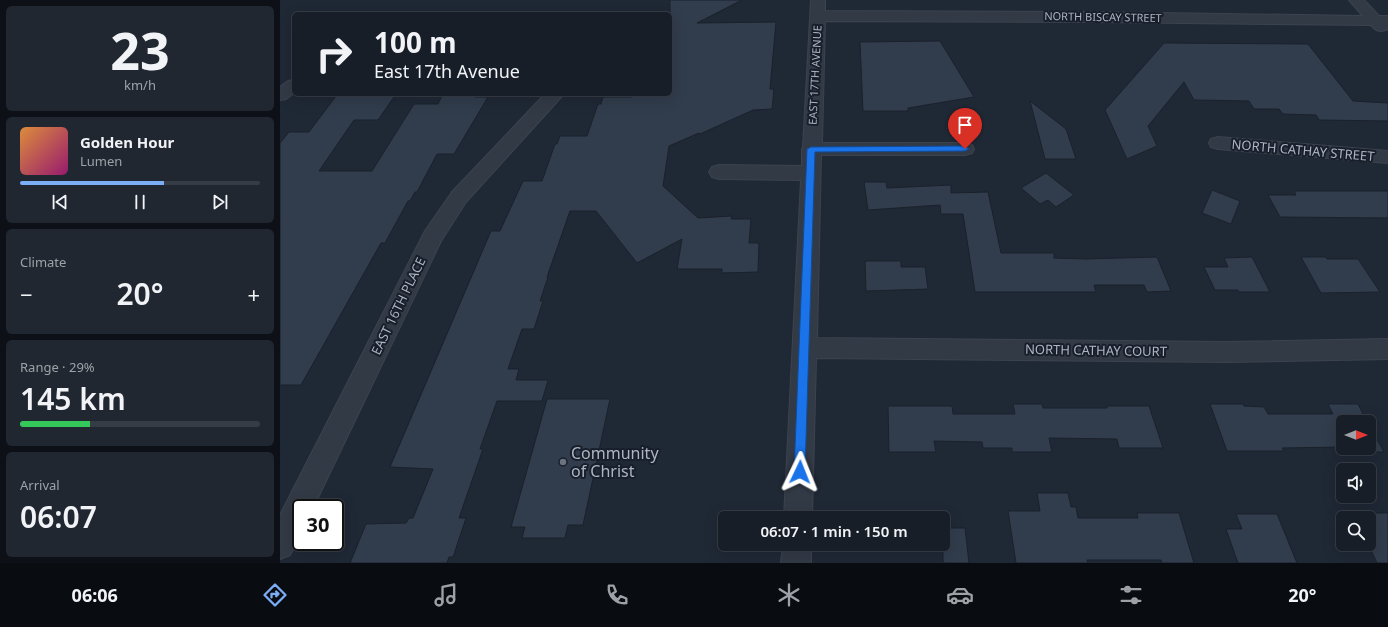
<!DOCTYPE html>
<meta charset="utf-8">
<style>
body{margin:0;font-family:"Noto Sans",sans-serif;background:#202730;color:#f1f3f6;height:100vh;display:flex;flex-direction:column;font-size:15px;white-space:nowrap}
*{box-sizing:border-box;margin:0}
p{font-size:13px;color:#9ea2a8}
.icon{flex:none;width:22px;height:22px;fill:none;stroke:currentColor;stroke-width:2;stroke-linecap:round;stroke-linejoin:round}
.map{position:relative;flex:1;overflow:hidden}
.sheet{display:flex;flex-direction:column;gap:6px;padding:6px;background:#0d1016;width:280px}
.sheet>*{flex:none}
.banner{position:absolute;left:12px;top:12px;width:380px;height:84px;border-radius:6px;box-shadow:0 4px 16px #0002,0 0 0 1px #363c45;background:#171e28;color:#f1f3f6;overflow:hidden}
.needle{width:26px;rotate:90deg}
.tools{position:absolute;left:1056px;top:415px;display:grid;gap:8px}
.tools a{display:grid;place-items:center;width:40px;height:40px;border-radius:6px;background:#171e28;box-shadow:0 4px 16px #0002,0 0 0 1px #363c45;font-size:20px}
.speed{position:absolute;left:12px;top:499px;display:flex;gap:8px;font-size:20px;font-weight:700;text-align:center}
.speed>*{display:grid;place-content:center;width:52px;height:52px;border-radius:50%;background:#171e28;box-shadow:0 4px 16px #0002,0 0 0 1px #363c45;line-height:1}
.speed .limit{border:2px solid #111;border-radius:6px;background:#fff;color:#111}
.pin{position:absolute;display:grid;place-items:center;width:34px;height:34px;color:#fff;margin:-41px -17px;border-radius:50% 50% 50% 0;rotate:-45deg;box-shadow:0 0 4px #0007}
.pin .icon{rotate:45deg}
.me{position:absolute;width:44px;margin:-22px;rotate:2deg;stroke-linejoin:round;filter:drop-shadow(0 0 3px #0008)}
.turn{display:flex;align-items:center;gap:14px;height:84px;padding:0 16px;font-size:18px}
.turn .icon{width:52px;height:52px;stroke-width:2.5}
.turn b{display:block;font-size:28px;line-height:34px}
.big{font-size:30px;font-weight:600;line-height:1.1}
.sheet .card{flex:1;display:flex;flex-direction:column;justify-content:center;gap:6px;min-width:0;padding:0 14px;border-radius:6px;background:#202730}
.sheet .dial{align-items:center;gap:0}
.dial b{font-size:52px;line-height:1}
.song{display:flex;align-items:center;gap:12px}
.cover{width:48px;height:48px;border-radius:6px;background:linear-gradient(135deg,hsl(30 70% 55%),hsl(320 70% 35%))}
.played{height:4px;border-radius:2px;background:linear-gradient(90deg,#7cadf7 60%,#363c45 60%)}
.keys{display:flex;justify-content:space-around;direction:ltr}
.heat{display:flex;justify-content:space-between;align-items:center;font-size:22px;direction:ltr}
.charge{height:6px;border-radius:3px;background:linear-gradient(90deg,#34c759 29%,#363c45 0)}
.trip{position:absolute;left:438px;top:511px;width:232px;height:40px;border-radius:6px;background:#171e28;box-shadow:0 4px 16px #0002,0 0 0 1px #363c45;font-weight:600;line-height:40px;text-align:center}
.dock{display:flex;height:64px;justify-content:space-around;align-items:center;background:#090c10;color:#9ea2a8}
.dock .icon{width:28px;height:28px}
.dock .current{color:#7cadf7}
.dock b{font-size:18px;color:#f1f3f6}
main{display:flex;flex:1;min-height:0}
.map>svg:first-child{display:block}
.building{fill:#313c4c;stroke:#1a212c}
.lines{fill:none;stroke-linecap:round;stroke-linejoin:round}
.minor-casing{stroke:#3c434f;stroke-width:2}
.minor{fill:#323a46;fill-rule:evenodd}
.route{fill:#1a73e8;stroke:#114b97}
.worship-dot{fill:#6b7280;stroke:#181f2a;stroke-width:1.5}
.labels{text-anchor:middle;stroke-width:4;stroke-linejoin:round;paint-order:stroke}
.far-street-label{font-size:11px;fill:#acb5c3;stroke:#181f2a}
.street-label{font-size:13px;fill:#acb5c3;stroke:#181f2a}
.near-poi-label{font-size:16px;fill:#acb5c3;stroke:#181f2a;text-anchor:start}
</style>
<main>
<section class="sheet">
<div class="card dial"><b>23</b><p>km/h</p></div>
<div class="card">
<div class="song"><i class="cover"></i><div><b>Golden Hour</b><p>Lumen</p></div></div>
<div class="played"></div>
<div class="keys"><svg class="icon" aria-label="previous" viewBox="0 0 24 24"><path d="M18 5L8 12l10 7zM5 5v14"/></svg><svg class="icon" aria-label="pause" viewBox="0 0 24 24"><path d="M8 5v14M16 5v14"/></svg><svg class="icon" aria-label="next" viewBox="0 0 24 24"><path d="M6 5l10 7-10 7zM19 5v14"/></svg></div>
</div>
<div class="card"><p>Climate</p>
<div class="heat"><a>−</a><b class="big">20°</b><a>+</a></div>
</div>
<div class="card"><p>Range · 29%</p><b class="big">145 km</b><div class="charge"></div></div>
<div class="card"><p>Arrival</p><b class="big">06:07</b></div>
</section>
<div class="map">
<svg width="1108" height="563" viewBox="0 0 1108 563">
<rect width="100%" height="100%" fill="#1f2835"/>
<g class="building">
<polygon points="390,0 462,0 417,23 496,22 490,89 494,89 492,109 473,110 420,134 419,133 389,146 383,186 418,218 452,216 451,219 471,219 469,243 479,243 478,272 442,273 442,269 397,269 402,239 357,263 316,211 290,211 267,277 268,277 260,301 263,301 254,329 242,329 228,369 239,369 236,380 268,380 262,401 217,401 200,449 203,449 179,518 186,518 173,557 169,557 167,563 70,563 86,524 126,523 129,518 133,518 153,469 110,467 211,231 220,231 243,181 262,181 275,144 277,144 280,136 307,136 318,104 321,104 323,97 352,97 353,94 390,94"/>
<polygon points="660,41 694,97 628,108 628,111 583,111 580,42"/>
<polygon points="884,43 1028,44 1073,101 1108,103 1108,121 1039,120 1036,115 1003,114 999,109 974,109 969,101 914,100 904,82 868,126 877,146 847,159 825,110"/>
<polygon points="81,94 116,94 98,120 74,120 39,171 92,171 134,104 158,104 163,94 197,94 195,97 208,97 174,154 157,154 137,192 135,192 130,201 128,201 105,243 101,243 21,385 0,385 0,143 9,132 29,132 56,96 79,96"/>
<polygon points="750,101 786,129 796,159 765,159"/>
<polygon points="766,173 794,195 776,207 768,200 760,204 741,188"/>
<polygon points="584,182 606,182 607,188 671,185 671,193 708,192 721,253 774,253 774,258 806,259 877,257 891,291 867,292 864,285 814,285 816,292 695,292 683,214 661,214 660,205 588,210"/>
<polygon points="932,190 960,201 951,224 922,213"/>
<polygon points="1014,191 1108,191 1108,218 1000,217 988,195 1016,195"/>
<polygon points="972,257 990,292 959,292 958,290 935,290 924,267 948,267 944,258"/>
<polygon points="1021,257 1045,257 1047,259 1078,259 1100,292 1041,293"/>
<polygon points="585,261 621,261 621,267 645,267 648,289 586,291"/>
<polygon points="267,399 330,399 303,525 288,525 285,538 242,538 245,527 231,527"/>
<polygon points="733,404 762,404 763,408 827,408 827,406 869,406 883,448 839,448 837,439 769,438 772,452 732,452 732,448 703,448 702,442 654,441 656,452 609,452 608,406 672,406 673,414 735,414"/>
<polygon points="930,404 963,404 964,406 984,407 988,414 1053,414 1048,404 1078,404 1087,422 1063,422 1063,448 1089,448 1089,425 1104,452 1064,452 1061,447 1002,448 1004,451 947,451"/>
<polygon points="757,493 788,493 791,507 796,507 798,518 858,518 857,513 899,513 914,563 882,563 881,560 807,560 808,563 736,563 728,511 760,511"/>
<polygon points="1073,513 1108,513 1108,563 1097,563 1088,544 1089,518 1076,518"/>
<polygon points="956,514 997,514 1017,563 958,563 946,529 962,529"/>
<polygon points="663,528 685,528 689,563 663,563"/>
</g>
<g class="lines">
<defs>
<g id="minor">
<path d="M531 0H545V11L814 12 1083 16 1069 0H1084L1099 16H1108V28L1106 30C1099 32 1096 31 1091 25L814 22 545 21 542 143H685L692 145 694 149 692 153 685 155H541L537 338 946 342 1108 339V359L946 362 536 358 532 518H504L521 180 439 179 432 177 429 172 432 167 439 165 522 166V149L523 147Z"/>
<polygon points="14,80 14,93 6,99 0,100 0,87 8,81"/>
<polygon points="265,94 284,94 186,202 161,241 33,508 21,508 21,533 10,555 0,559 0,515 145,231 172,192"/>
<polygon points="938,137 1108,151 1108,163 938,149 931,147 929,143 931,139"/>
<polygon points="503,544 531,544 531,563 501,563"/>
</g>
</defs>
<use href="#minor" class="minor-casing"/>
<use href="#minor" class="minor"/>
</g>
<polygon class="route" points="685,146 689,149 685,151 535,152 525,472 524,475 520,477 516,475 514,472 527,149 531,147"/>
<circle class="worship-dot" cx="283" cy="462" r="4"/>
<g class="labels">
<g class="far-street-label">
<text transform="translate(823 17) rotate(1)" y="4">NORTH BISCAY STREET</text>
<text transform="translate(535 75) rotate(-87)" y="4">EAST 17TH AVENUE</text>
</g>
<g class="street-label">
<text transform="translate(1023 150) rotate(5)" y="5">NORTH CATHAY STREET</text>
<text transform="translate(118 306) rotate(-64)" y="5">EAST 16TH PLACE</text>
<text transform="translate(816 350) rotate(1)" y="5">NORTH CATHAY COURT</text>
</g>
<g class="near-poi-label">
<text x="291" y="459">Community<tspan x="291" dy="18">of Christ</tspan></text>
</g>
</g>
</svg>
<div class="tools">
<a><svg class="needle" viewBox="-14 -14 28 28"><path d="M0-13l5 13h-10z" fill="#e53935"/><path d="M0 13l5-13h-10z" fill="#9ea2a8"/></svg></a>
<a><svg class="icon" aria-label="sound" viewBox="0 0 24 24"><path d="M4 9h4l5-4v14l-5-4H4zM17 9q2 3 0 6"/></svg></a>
<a><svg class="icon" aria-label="search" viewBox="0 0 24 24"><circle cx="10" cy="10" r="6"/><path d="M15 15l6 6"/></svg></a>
</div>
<div class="speed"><div class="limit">30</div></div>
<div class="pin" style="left:685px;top:149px;background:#d93025"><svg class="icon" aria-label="arrive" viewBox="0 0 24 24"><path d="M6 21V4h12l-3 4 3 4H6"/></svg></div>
<svg class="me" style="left:520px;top:472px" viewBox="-20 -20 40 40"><path d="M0-17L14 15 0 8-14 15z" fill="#1a73e8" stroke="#fff" stroke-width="4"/></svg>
<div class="trip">06:07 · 1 min · 150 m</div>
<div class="banner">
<div class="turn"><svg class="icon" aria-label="right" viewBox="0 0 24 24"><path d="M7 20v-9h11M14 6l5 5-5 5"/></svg><div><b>100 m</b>East 17th Avenue</div></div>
</div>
</div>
</main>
<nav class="dock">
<b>06:06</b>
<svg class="icon current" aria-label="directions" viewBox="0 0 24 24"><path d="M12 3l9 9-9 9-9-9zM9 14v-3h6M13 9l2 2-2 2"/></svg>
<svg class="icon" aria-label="music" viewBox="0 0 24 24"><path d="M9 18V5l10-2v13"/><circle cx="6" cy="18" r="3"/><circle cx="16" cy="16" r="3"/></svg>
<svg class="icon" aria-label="phone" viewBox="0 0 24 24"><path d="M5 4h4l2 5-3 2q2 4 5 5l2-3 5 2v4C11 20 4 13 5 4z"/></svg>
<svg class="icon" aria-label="climate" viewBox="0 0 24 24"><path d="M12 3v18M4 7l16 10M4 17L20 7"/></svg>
<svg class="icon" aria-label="car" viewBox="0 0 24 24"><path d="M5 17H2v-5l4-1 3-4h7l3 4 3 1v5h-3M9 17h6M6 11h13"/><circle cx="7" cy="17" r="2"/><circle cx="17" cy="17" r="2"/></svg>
<svg class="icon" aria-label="filters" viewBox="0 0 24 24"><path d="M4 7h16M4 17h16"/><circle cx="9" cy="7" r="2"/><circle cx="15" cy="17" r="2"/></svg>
<b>20°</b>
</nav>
